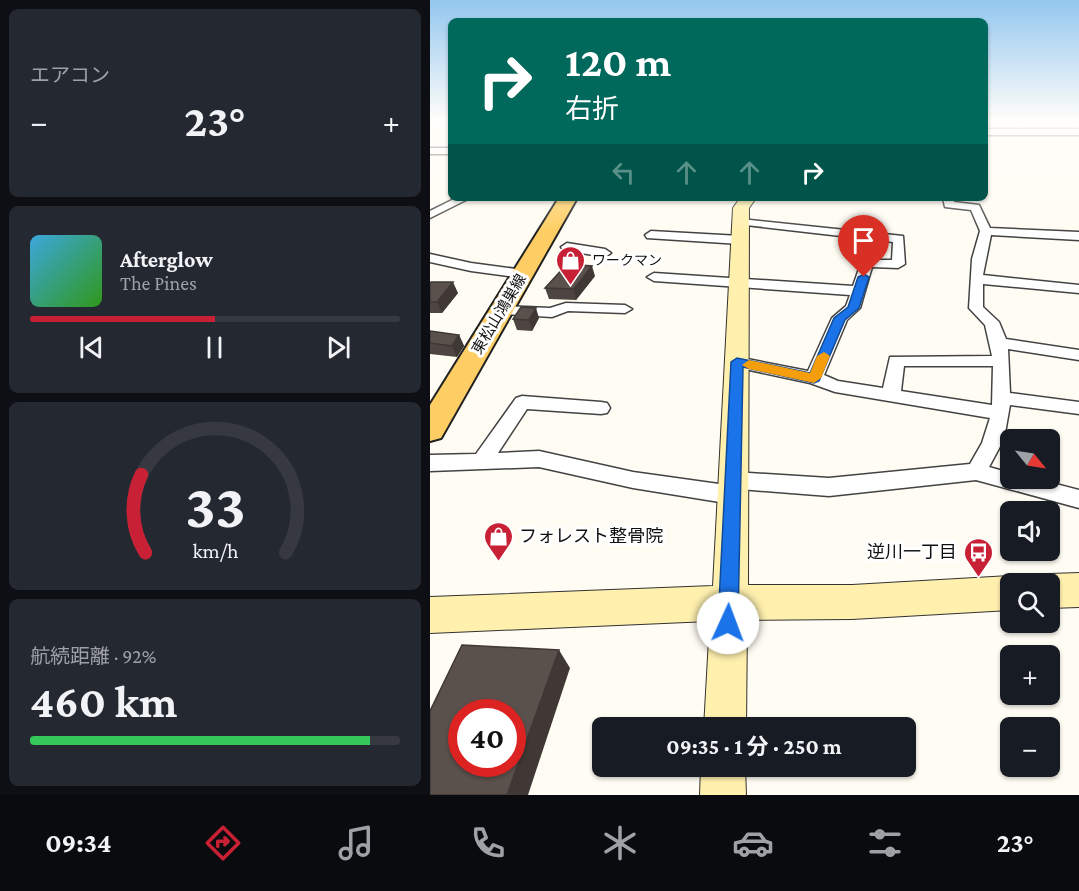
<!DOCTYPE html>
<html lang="ja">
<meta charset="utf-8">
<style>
body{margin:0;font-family:"Crimson Pro","Noto Sans JP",serif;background:#242831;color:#f1f3f6;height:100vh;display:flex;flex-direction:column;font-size:22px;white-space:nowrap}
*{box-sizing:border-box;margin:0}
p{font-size:20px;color:#9ea1a6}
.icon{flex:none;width:33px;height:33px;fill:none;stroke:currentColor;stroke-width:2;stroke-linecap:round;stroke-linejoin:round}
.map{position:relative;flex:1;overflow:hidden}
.side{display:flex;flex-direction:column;gap:9px;padding:9px;background:#0d0f14;width:430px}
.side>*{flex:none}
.top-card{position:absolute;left:18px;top:18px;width:540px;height:183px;border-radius:9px;box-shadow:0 2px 4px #0004;background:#00695c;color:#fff;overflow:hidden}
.needle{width:39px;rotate:120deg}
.controls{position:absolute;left:570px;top:429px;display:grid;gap:12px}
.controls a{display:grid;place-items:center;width:60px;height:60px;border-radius:9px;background:#171b24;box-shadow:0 2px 4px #0004;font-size:30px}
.speed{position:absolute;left:18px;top:699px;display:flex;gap:12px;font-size:30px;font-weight:700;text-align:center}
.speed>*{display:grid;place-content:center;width:78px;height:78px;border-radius:50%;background:#171b24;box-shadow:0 2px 4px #0004;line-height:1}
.speed .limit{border:9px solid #d22;background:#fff;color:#111}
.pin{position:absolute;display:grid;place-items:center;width:51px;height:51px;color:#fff;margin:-62px -26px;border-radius:50% 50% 50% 0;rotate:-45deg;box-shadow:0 0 6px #0007}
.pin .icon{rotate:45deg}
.me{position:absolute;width:66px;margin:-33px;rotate:2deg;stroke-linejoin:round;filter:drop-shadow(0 0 4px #0008)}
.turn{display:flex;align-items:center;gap:21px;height:126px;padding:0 18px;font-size:27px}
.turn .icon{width:78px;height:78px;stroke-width:2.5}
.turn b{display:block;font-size:42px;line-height:51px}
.lanes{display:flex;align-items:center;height:57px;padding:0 18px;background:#0003;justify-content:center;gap:30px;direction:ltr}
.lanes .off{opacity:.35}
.big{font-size:45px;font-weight:700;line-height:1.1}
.side .card{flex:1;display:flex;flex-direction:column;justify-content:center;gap:9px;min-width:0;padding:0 21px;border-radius:9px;background:#242831}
.side .dial{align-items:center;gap:0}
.dial svg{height:156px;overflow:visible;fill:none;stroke:#363941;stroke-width:7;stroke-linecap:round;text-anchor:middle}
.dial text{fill:#f1f3f6;stroke:none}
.song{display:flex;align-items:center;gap:18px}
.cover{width:72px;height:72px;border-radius:9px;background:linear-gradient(135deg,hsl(200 70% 55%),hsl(110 70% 35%))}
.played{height:6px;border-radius:3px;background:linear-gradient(90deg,#c82034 50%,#363941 50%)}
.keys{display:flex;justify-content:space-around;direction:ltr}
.heat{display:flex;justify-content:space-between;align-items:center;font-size:33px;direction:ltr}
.charge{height:9px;border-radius:4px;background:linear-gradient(90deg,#34c759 92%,#363941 0)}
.trip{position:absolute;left:162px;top:717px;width:324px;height:60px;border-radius:9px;background:#171b24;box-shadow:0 2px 4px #0004;font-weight:700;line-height:60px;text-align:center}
.menu{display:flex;height:96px;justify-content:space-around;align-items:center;background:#090b0e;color:#9ea1a6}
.menu .icon{width:42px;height:42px}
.menu .active{color:#c82034}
.menu b{font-size:27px;color:#f1f3f6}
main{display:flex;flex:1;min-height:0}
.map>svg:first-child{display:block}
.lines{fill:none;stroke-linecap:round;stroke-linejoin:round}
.street-casing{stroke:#434343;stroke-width:3}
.secondary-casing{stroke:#323232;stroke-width:2}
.primary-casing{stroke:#212121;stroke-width:4}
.street{fill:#fff;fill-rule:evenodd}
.secondary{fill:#fff0ae;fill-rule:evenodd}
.primary{fill:#fece64;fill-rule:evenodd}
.wall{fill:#4d4541}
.shaded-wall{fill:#3f3835}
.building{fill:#5a504c;stroke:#3f3835;stroke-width:1.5;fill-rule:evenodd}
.route{fill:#1a73e8;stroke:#114b97;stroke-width:1.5}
.slow{fill:#f59e0b}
.labels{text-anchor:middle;stroke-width:6;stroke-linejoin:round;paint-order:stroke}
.far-poi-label{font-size:14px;fill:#101010;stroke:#fff;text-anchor:start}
.street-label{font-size:15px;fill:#101010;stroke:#fff}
.near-poi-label{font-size:18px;fill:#101010;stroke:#fff;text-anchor:start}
</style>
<main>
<section class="side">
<div class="card"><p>エアコン</p>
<div class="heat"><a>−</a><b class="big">23°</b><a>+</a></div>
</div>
<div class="card">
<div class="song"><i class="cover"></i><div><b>Afterglow</b><p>The Pines</p></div></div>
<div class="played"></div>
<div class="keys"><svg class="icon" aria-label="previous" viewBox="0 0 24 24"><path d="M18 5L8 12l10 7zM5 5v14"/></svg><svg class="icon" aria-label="pause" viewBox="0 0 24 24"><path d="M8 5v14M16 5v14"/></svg><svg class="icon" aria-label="next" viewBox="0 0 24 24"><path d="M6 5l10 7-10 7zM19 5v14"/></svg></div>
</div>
<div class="card dial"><svg viewBox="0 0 100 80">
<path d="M14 69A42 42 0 1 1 86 69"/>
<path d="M14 69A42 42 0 0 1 12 29" stroke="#c82034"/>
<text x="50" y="56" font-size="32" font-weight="700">33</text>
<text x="50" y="72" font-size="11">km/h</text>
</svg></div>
<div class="card"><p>航続距離 · 92%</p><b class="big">460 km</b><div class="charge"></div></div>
</section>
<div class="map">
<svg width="649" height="795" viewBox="0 0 649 795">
<rect width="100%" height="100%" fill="#fffcf3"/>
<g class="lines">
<defs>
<g id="street">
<rect x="555" y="129" width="94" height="6"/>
<rect x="0" y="148" width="21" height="6"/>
<polygon points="26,198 40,198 0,218 0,211"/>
<path d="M513 198H523L524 202 549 205 560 228 649 232V240L561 235 553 275 649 285V293L553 284V307L569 322 576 339 649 350V360L578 349 580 393 649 402V414L580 405 574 439 559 467 580 473V478H603L649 490V508L546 480 399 496 310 489 313 495 310 501 302 504 203 488 109 467 0 471V455L46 454 86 398 92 396 171 402 177 403 180 408 177 413 171 414 97 409 68 453 109 451 203 472 296 485 294 480 297 474 304 472 399 478 540 464 552 443 560 418 405 392 380 383 301 366 299 362 301 358 307 357 378 371 402 318 416 306 420 295 224 281 217 277 224 273 423 286 432 260H462L463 242 307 224V220L311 219 473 236 475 264 468 268 442 267 430 308 417 320 394 375 408 381 453 388 460 357 562 356 555 325 539 308 542 259 550 231 541 210 515 207ZM474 366H563L562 405 471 391Z"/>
<polygon points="221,231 310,236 316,240 310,244 217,238 215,235"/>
<polygon points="137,243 175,249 181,253 175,257 133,250 131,247"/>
<polygon points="0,254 41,263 94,270 101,274 94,278 41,271 0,262"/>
<polygon points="136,303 195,305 202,309 195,313 138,311 122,317 72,314 65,310 72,306 120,308"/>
</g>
<g id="secondary">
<polygon points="310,198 326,198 319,208 318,585 422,585 580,576 594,584 580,584 580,610 422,619 317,620 316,728 274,728 280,621 0,633 0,597 283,586 303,208"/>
<polygon points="649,573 649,607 620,608 620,584 606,584 607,579 620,574"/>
<polygon points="271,766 315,766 316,795 270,795"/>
</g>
<polygon id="primary" points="129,198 147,198 11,438 0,441 0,405"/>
</defs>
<use href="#street" class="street-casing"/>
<use href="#secondary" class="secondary-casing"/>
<use href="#primary" class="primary-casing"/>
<use href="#street" class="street"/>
<use href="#secondary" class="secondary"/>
<use href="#primary" class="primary"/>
</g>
<g class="wall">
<polygon points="165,276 146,300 119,299 115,288"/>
<polygon points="0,283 28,293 12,313 0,313"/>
<polygon points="109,318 102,331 87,330 83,319"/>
<polygon points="0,331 29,335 34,346 27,357 0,354"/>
</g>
<g class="shaded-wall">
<polygon points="162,266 165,276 146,300 144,289"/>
<polygon points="23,282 28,293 12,313 7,302"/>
<polygon points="106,308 109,318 102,331 99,320"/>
<polygon points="29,335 34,346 27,357 22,346"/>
<polygon points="129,650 140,668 98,795 77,795"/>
</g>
<g class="building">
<polygon points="137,264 162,266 144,289 115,288"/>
<polygon points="1,282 23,282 7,302 0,302 0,283"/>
<polygon points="91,307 106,308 99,320 83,319"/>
<polygon points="0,331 29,335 22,346 0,343"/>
<path d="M32 645 129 650 77 795H0V711ZM32 712H82V764H32Z"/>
</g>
<linearGradient id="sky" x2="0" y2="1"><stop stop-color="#93c7ef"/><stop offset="0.52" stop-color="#fffefa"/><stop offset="1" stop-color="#fffefa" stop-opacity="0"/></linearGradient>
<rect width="649" height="231" fill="url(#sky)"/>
<polygon class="route" points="434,274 439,277 429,308 415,320 389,381 384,383 313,367 308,623 305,630 298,633 291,630 288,623 301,362 307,358 380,373 404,318 418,307 428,277"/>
<polygon class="slow" points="394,352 400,356 391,378 384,383 319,369 312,365 319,360 380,373 387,356"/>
<defs>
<symbol id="shop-pin" viewBox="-11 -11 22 30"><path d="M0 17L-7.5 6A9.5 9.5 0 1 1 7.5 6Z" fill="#c82034" stroke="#fff"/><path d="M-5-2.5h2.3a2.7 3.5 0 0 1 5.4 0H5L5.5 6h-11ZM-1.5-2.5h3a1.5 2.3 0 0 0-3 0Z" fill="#fff"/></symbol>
<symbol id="bus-pin" viewBox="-11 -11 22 30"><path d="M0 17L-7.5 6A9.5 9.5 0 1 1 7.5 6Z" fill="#c82034" stroke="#fff"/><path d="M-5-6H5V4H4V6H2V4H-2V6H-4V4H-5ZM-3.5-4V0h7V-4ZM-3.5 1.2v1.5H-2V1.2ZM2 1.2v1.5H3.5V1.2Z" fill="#fff"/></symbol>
</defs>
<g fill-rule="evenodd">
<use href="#shop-pin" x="124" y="244" width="33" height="45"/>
<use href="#shop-pin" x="52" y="520" width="33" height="45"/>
<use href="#bus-pin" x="532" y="536" width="33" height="45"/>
</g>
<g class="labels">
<g class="far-poi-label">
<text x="162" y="265">ワークマン</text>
</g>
<g class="street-label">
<text transform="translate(69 314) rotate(-59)" y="5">東松山鴻巣線</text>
</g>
<g class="near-poi-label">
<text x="89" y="542">フォレスト整骨院</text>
<text x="527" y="558" text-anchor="end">逆川一丁目</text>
</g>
</g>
</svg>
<div class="controls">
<a><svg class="needle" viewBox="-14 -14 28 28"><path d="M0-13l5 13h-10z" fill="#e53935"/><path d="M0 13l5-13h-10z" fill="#9ea1a6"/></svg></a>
<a><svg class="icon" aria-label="sound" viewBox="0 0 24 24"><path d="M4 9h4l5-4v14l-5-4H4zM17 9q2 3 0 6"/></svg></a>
<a><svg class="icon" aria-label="search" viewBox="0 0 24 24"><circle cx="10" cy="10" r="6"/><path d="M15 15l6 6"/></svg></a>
<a>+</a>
<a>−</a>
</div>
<div class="speed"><div class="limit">40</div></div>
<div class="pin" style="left:434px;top:277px;background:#d93025"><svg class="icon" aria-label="arrive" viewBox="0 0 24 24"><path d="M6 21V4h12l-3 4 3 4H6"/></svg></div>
<svg class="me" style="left:298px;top:623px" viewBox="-20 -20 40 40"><circle r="19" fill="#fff"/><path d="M0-13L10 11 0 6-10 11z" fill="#1a73e8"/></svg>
<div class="trip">09:35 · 1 分 · 250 m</div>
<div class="top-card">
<div class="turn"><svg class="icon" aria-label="right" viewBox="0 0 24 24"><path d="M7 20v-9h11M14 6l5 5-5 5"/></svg><div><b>120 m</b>右折</div></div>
<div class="lanes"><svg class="icon off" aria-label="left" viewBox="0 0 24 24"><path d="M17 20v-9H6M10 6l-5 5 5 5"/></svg><svg class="icon off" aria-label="ahead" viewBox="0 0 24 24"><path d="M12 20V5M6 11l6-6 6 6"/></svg><svg class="icon off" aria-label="ahead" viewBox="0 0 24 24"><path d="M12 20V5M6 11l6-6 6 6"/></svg><svg class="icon" aria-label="right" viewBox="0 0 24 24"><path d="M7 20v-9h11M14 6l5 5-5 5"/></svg></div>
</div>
</div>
</main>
<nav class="menu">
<b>09:34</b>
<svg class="icon active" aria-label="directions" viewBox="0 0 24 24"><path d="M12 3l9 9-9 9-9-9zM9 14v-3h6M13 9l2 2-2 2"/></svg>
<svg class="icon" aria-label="music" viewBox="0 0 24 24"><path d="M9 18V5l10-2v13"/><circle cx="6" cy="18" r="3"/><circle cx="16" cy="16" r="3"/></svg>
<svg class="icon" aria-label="phone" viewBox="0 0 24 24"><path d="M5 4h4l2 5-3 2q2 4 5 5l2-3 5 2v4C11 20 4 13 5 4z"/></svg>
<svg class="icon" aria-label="climate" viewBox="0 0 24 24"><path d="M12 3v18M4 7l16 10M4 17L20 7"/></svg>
<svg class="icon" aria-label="car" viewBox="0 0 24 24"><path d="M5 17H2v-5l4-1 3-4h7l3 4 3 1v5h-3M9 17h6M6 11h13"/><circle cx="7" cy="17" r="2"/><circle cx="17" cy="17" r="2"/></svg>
<svg class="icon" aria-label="filters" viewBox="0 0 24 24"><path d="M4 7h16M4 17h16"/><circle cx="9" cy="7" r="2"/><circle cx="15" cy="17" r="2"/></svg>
<b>23°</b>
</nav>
